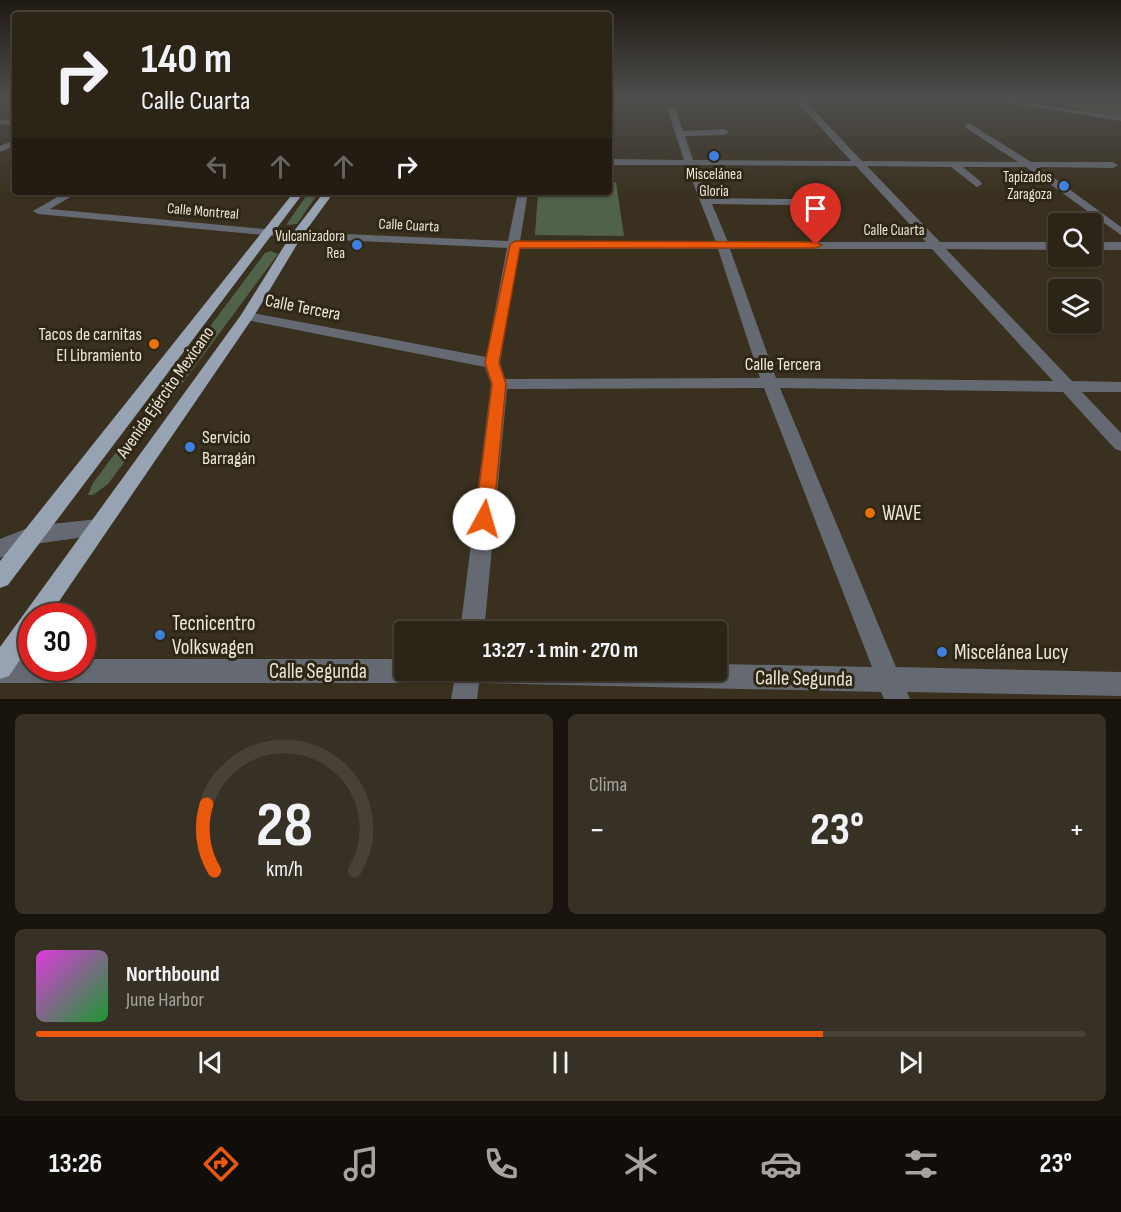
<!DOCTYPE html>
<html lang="es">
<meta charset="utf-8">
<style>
body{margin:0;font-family:"Sofia Sans Condensed",sans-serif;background:#373024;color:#f1f3f6;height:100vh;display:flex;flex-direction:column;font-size:22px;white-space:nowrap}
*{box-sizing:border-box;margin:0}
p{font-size:20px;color:#a6a4a1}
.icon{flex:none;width:33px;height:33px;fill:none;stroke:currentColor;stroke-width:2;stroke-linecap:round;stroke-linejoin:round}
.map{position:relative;height:699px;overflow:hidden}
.side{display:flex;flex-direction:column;gap:15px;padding:15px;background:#18140d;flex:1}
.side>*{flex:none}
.top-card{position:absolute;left:12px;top:12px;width:600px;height:183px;border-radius:6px;box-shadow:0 2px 4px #0004,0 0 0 2px #474136;background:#2b2417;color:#f1f3f6;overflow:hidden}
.fabs{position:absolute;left:1048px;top:213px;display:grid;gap:12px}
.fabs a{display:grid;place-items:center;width:54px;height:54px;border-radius:6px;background:#2b2417;box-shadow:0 2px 4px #0004,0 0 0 2px #474136;font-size:30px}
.speed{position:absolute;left:18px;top:603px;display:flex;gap:12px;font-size:30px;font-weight:700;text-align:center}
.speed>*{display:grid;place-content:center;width:78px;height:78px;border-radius:50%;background:#2b2417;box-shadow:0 2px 4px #0004,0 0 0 2px #474136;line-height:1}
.speed .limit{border:9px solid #d22;background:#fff;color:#111}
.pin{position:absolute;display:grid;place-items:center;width:51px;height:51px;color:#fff;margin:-62px -26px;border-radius:50% 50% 50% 0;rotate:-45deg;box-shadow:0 0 6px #0007}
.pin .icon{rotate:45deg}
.me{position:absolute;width:66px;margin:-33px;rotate:6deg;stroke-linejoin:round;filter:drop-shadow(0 0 4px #0008)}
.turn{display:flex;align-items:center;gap:21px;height:126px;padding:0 30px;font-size:27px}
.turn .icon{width:78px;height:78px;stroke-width:2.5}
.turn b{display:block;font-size:42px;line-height:51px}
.lanes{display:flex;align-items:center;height:57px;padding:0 30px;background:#0003;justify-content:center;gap:30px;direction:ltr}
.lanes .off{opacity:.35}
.big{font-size:45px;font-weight:700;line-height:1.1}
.side .widget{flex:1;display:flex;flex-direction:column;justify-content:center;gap:9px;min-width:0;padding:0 21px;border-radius:9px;background:#373024}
.side .dial{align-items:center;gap:0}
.dial svg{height:156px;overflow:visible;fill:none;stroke:#474136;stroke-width:7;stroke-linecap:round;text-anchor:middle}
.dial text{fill:#f1f3f6;stroke:none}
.song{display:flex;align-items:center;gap:18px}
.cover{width:72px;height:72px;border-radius:9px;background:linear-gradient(135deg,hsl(300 70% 55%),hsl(130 70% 35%))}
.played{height:6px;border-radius:3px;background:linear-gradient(90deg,#ea580c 75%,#474136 75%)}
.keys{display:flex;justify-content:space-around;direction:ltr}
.heat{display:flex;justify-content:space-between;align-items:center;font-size:33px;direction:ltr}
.side .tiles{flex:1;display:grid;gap:15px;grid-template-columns:1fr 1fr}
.widget:last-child{grid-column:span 2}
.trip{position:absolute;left:394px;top:621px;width:333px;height:60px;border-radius:6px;background:#2b2417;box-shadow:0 2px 4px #0004,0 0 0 2px #474136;font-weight:700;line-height:60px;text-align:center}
.tab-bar{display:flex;height:96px;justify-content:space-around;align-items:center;background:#110e09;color:#a6a4a1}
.tab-bar .icon{width:42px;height:42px}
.tab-bar .selected{color:#ea580c}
.tab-bar b{font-size:27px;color:#f1f3f6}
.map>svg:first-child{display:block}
.green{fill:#50624a}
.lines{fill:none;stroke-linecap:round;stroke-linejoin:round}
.minor{fill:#656a72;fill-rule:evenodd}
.major{fill:#97a2b2;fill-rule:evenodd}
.route{fill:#ea580c;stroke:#983908;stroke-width:1.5}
.shop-dot{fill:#3f7fe0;stroke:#2f2715;stroke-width:2}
.food-dot{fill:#e8710a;stroke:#2f2715;stroke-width:2}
.labels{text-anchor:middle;stroke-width:6;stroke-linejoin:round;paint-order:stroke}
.far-poi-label{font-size:15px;fill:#ebe5da;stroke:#2f2715;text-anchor:end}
.far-street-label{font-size:15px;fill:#ebe5da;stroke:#2f2715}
.street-label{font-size:18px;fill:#ebe5da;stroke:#2f2715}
.poi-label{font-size:18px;fill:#ebe5da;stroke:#2f2715;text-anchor:end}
.near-poi-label{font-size:21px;fill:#ebe5da;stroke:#2f2715;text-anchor:start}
.near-street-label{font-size:21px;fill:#ebe5da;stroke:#2f2715}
</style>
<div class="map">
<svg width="1121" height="699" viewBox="0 0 1121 699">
<rect width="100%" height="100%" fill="#39301f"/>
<g class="green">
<polygon points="1069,98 1121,98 1121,117 1063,106"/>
<polygon points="609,182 616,182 624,236 535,235 538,192 609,192"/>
<polygon points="309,192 319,192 297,224 286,225"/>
<polygon points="271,251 278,254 108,484 93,495 88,495 93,483 265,253"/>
</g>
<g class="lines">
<g class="minor">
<path d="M794 98H802L862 161 1018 162 966 128 965 126 969 123 1031 162H1113L1118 165 1113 168 1039 167 1121 227V235L1026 167H963L981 182 982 184 977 187 951 167 867 166 940 242H1059V250L946 249 1072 381 1121 382V392H1082L1121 433V451L1115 449 1063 392 780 388 896 667 1121 672V696L907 692 910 699H884L881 692 479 683 477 699H451L454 683H0V659H32V668H82V659H405V670H717V664L872 667 764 388 507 389 484 632H460L491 384 485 367 247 320 240 316 247 312 486 357 507 248 297 238 38 214 33 211 66 192H79L50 209 297 232 508 241 518 192H528L520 241 716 242 686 165H609V159L684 160 667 108 671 106 675 108 683 131 725 129 729 132 725 135 685 136 693 160 851 161ZM695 165 856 166 926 242H728L712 204 792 205 797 202 792 199 709 198ZM519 249H718L760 378 505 379 500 363ZM730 249H932L1053 381 776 378Z"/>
<polygon points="932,98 941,98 937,100"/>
<polygon points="978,98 996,98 1121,117 1121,121"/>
<polygon points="0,120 15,121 15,125 0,124"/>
<polygon points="15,140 15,146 0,152 0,146"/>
<path d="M273 192H302L303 194C297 199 279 197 273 192Z"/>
<rect x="1092" y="242" width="29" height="8"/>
<polygon points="98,519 105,522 108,528 105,534 35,544 0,558 0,539 33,526"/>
</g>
<g class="major">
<polygon points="294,192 304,192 8,585 0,588 0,561"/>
<polygon points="324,192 334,192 302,236 254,316 49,616 32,616 32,642 9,676 0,679 0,647 241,315 291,235"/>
</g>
</g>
<linearGradient id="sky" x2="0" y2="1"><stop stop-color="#1f1a11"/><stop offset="0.5" stop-color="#4e4e4d"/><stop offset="1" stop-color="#4e4e4d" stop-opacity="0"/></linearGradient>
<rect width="1121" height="196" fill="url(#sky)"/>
<polygon class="route" points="515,241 816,242 822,245 816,248 520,248 499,363 506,384 493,519 491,524 484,527 478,524 475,519 492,384 485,363 510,245"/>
<g class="shop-dot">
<circle cx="714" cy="156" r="6"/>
<circle cx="1064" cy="186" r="6"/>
<circle cx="357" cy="245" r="6"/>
<circle cx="190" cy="447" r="6"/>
<circle cx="160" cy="635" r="6"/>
<circle cx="942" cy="652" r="6"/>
</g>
<g class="food-dot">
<circle cx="154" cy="344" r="6"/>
<circle cx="870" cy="513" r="6"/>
</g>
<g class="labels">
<g class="far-poi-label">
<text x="714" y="179" text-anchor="middle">Miscelánea<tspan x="714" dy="17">Gloria</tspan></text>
<text x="1052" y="182">Tapizados<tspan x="1052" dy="17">Zaragoza</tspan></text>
<text x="345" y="241">Vulcanizadora<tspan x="345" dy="17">Rea</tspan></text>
</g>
<g class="far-street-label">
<text transform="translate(203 211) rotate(5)" y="5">Calle Montreal</text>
<text transform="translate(409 225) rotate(3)" y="5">Calle Cuarta</text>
<text x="894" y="235">Calle Cuarta</text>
</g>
<g class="street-label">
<text transform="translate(303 307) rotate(11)" y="6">Calle Tercera</text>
<text x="783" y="370">Calle Tercera</text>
<text transform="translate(165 392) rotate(-55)" y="6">Avenida Ejército Mexicano</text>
</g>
<g class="poi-label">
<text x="142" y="340">Tacos de carnitas<tspan x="142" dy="21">El Libramiento</tspan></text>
<text x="202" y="443" text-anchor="start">Servicio<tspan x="202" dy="21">Barragán</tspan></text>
</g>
<g class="near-poi-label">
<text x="882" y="520">WAVE</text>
<text x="172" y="630">Tecnicentro<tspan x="172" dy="24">Volkswagen</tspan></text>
<text x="954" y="659">Miscelánea Lucy</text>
</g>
<g class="near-street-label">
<text x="318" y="678">Calle Segunda</text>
<text transform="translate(804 678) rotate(1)" y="7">Calle Segunda</text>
</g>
</g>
</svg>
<div class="fabs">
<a><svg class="icon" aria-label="search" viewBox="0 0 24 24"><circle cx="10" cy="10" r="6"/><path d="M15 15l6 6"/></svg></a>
<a><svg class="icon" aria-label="layers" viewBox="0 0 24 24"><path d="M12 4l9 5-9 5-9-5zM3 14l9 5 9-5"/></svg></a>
</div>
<div class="speed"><div class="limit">30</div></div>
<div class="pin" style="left:816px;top:245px;background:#d93025"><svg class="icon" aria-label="arrive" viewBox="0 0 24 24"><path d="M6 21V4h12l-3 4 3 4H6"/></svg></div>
<svg class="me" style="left:484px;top:519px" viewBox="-20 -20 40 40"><circle r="19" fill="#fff"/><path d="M0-13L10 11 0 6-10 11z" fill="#ea580c"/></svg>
<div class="trip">13:27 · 1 min · 270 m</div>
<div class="top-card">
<div class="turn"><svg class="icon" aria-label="right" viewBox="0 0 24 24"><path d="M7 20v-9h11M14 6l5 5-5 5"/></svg><div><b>140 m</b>Calle Cuarta</div></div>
<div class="lanes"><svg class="icon off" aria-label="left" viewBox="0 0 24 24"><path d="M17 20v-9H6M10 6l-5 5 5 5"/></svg><svg class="icon off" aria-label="ahead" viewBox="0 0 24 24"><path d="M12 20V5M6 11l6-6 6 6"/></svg><svg class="icon off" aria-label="ahead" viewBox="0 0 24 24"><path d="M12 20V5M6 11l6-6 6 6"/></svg><svg class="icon" aria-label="right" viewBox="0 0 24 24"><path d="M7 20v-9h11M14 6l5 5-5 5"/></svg></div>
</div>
</div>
<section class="side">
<div class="tiles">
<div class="widget dial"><svg viewBox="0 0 100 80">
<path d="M14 69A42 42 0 1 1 86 69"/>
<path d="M14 69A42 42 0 0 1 10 35" stroke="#ea580c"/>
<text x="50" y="56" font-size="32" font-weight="700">28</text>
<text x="50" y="72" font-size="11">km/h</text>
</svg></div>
<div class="widget"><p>Clima</p>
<div class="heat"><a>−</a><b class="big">23°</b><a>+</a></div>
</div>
<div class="widget">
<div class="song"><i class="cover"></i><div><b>Northbound</b><p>June Harbor</p></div></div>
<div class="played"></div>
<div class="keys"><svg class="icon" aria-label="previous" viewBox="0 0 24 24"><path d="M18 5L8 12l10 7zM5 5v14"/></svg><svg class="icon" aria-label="pause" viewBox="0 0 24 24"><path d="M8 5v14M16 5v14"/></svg><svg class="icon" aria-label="next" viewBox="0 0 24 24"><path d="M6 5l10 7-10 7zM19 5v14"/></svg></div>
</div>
</div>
</section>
<nav class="tab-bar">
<b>13:26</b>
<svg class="icon selected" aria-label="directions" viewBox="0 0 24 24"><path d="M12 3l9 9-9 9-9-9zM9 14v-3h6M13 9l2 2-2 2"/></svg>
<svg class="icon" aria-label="music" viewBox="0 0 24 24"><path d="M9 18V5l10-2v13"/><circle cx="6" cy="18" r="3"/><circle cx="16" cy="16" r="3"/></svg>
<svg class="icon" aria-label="phone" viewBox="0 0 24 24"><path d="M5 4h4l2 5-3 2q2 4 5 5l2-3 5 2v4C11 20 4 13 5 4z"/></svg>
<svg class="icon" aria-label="climate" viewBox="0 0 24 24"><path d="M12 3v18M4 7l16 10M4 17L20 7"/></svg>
<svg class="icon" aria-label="car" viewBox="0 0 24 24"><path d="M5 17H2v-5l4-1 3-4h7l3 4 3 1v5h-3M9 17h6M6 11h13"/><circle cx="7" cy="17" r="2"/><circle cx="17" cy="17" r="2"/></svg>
<svg class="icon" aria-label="filters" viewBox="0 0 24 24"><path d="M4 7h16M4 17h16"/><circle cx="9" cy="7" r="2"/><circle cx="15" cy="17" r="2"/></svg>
<b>23°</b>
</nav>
